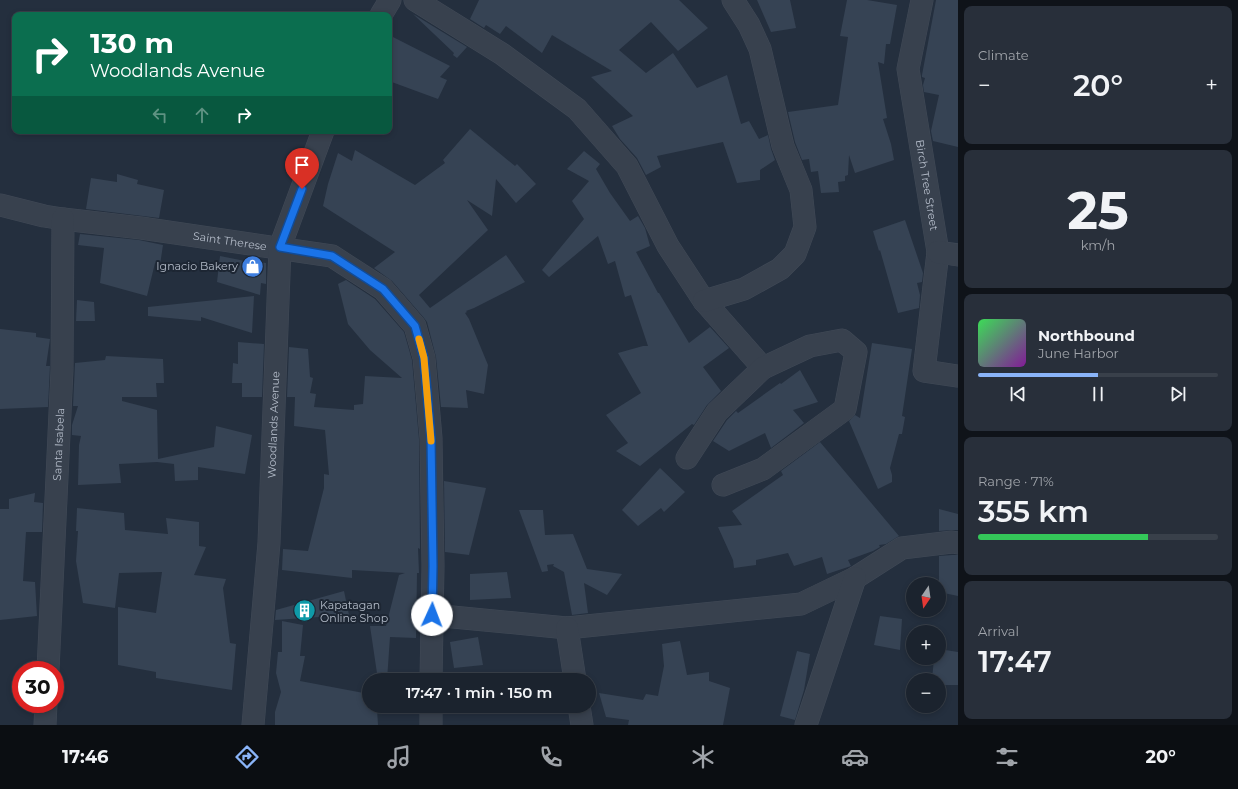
<!DOCTYPE html>
<meta charset="utf-8">
<style>
body{margin:0;font-family:Montserrat,sans-serif;background:#282f3a;color:#f1f3f6;height:100vh;display:flex;flex-direction:column;font-size:15px;white-space:nowrap}
*{box-sizing:border-box;margin:0}
p{font-size:13px;color:#a0a4aa}
.icon{flex:none;width:22px;height:22px;fill:none;stroke:currentColor;stroke-width:2;stroke-linecap:round;stroke-linejoin:round}
.map{position:relative;flex:1;overflow:hidden}
.details{display:flex;flex-direction:column;gap:6px;padding:6px;background:#0f1319;width:280px}
.details>*{flex:none}
.banner{position:absolute;left:12px;top:12px;width:380px;height:122px;border-radius:8px;box-shadow:0 2px 6px #0003,0 0 0 1px #39404a;background:#0b6e4f;color:#fff;overflow:hidden}
.needle{width:26px;rotate:193deg}
.buttons{position:absolute;left:906px;top:577px;display:grid;gap:8px}
.buttons a{display:grid;place-items:center;width:40px;height:40px;border-radius:50%;background:#1b232e;box-shadow:0 2px 6px #0003,0 0 0 1px #39404a;font-size:20px}
.speed{position:absolute;left:12px;top:661px;display:flex;gap:8px;font-size:20px;font-weight:700;text-align:center}
.speed>*{display:grid;place-content:center;width:52px;height:52px;border-radius:50%;background:#1b232e;box-shadow:0 2px 6px #0003,0 0 0 1px #39404a;line-height:1}
.speed .limit{border:6px solid #d22;background:#fff;color:#111}
.pin{position:absolute;display:grid;place-items:center;width:34px;height:34px;color:#fff;margin:-41px -17px;border-radius:50% 50% 50% 0;rotate:-45deg;box-shadow:0 0 4px #0007}
.pin .icon{rotate:45deg}
.me{position:absolute;width:44px;margin:-22px;rotate:2deg;stroke-linejoin:round;filter:drop-shadow(0 0 3px #0008)}
.turn{display:flex;align-items:center;gap:14px;height:84px;padding:0 12px;font-size:18px}
.turn .icon{width:52px;height:52px;stroke-width:2.5}
.turn b{display:block;font-size:28px;line-height:34px}
.lanes{display:flex;align-items:center;height:38px;padding:0 12px;background:#0003;justify-content:center;gap:20px;direction:ltr}
.lanes .off{opacity:.35}
.big{font-size:30px;font-weight:600;line-height:1.1}
.details .tile{flex:1;display:flex;flex-direction:column;justify-content:center;gap:6px;min-width:0;padding:0 14px;border-radius:8px;background:#282f3a}
.details .dial{align-items:center;gap:0}
.dial b{font-size:52px;line-height:1}
.song{display:flex;align-items:center;gap:12px}
.cover{width:48px;height:48px;border-radius:6px;background:linear-gradient(135deg,hsl(130 70% 55%),hsl(290 70% 35%))}
.played{height:4px;border-radius:2px;background:linear-gradient(90deg,#8ab4f8 50%,#39404a 50%)}
.keys{display:flex;justify-content:space-around;direction:ltr}
.heat{display:flex;justify-content:space-between;align-items:center;font-size:22px;direction:ltr}
.charge{height:6px;border-radius:3px;background:linear-gradient(90deg,#34c759 71%,#39404a 0)}
.trip{position:absolute;left:362px;top:673px;width:234px;height:40px;border-radius:20px;background:#1b232e;box-shadow:0 2px 6px #0003,0 0 0 1px #39404a;font-weight:600;line-height:40px;text-align:center}
.tab-bar{display:flex;height:64px;justify-content:space-around;align-items:center;background:#0b0e12;color:#a0a4aa}
.tab-bar .icon{width:28px;height:28px}
.tab-bar .selected{color:#8ab4f8}
.tab-bar b{font-size:18px;color:#f1f3f6}
main{display:flex;flex:1;min-height:0}
.map>svg:first-child{display:block}
.building{fill:#364354}
.lines{fill:none;stroke-linecap:round;stroke-linejoin:round}
.minor-casing{stroke:#414a57;stroke-width:23}
.minor{stroke:#38414e;stroke-width:22}
.route-casing{stroke:#114b97;stroke-width:10}
.route{stroke:#1a73e8;stroke-width:7}
.slow{stroke:#f59e0b;stroke-width:7}
.labels{text-anchor:middle;stroke-width:4;stroke-linejoin:round;paint-order:stroke}
.street-label{font-size:11px;fill:#b4bcc9;stroke:#1d2633}
.poi-label{font-size:11px;fill:#b4bcc9;stroke:#1d2633;text-anchor:end}
</style>
<main>
<div class="map">
<svg width="958" height="725" viewBox="0 0 958 725">
<rect width="100%" height="100%" fill="#242f3e"/>
<g class="building">
<polygon points="479,0 679,0 708,28 678,51 651,22 619,50 646,73 673,53 697,88 727,75 741,124 749,121 759,139 768,135 771,149 775,160 760,170 760,180 737,183 723,142 657,156 661,167 646,175 637,158 620,139 612,126 633,116 591,77 612,71 552,35 542,53 506,26 500,34 486,25 484,28 470,19"/>
<polygon points="757,0 790,0 796,28 771,32"/>
<polygon points="847,0 867,0 897,5 890,44 886,44 884,64 878,62 887,118 883,119 891,144 894,160 855,173 849,155 848,175 845,176 845,181 838,182 839,192 821,193 818,171 811,172 809,159 802,160 795,142 788,112 838,105 848,37 840,36"/>
<polygon points="936,0 958,0 958,147 933,141 931,131 939,95 924,92 923,85 925,78 922,77 922,75"/>
<polygon points="413,14 467,47 457,58 453,55 454,53"/>
<polygon points="389,35 450,66 440,77 447,80 438,99 389,81"/>
<polygon points="470,129 515,166 517,164 536,184 516,203 496,179 492,216 467,200 488,230 419,295 430,308 506,255 525,282 474,308 466,311 467,312 465,313 469,319 488,365 484,394 466,390 468,408 441,407 436,357 427,322 424,318 392,281 374,268 395,252 323,206 328,184 338,153 352,161 355,150 415,185 445,163 443,160"/>
<polygon points="584,151 600,164 596,169 610,193 630,221 638,216 645,228 650,246 636,252 658,293 659,293 689,343 710,327 729,348 703,367 721,391 707,405 694,425 692,424 640,466 616,451 628,443 606,415 641,393 618,353 643,346 648,346 631,295 625,297 615,261 608,264 598,236 549,277 542,270 584,219 572,201 589,181 567,169"/>
<polygon points="117,174 138,180 137,184 164,190 159,218 86,209 91,178 117,182"/>
<polygon points="905,220 923,273 922,282 917,283 920,295 919,308 898,313 880,250 879,251 873,231"/>
<polygon points="80,234 139,240 163,245 160,265 155,263 147,296 100,283 104,248 78,245"/>
<polygon points="220,256 245,261 245,260 266,263 266,284 261,283 260,295 217,282"/>
<polygon points="346,280 375,299 404,332 412,360 419,439 420,549 418,548 419,573 417,573 416,638 390,637 387,680 378,680 370,626 386,626 399,575 405,573 352,570 352,578 282,570 283,549 308,551 324,488 324,474 329,475 325,430 294,426 295,397 287,397 289,347 308,349 310,377 313,378 310,393 316,394 314,407 354,410 354,405 363,404 365,376 402,378 370,350 348,324 338,284"/>
<polygon points="254,296 252,333 201,317 201,321 148,316 148,307"/>
<polygon points="77,300 94,302 95,321 76,321"/>
<polygon points="0,329 36,333 36,337 50,339 46,366 50,366 48,407 0,409"/>
<polygon points="238,342 264,344 262,397 242,397 242,383 232,383 233,363 238,364"/>
<polygon points="872,343 912,349 902,416 905,417 902,434 899,434 890,468 892,475 892,482 878,489 849,421 855,415 860,418"/>
<polygon points="106,356 163,359 164,383 156,383 157,397 122,397 122,401 157,410 158,459 214,447 216,426 252,435 245,474 198,467 198,480 175,481 174,464 157,462 119,464 121,483 78,485 79,445 81,436 72,435 72,425 78,406 73,406 75,363 105,360"/>
<polygon points="800,370 818,402 793,410 804,423 771,448 765,433 729,451 713,441 727,420 736,411 738,413 780,383 781,384"/>
<polygon points="820,442 899,536 886,544 879,545 880,547 873,551 848,560 851,566 827,574 822,557 794,566 788,553 756,560 756,565 734,568 733,560 718,527 742,525 732,511 783,475 781,471"/>
<polygon points="660,468 685,492 664,512 661,508 638,526 622,510"/>
<polygon points="444,481 486,488 469,555 445,552"/>
<polygon points="35,493 34,502 43,503 42,532 26,532 23,581 35,582 37,616 0,620 0,509 9,509 9,499"/>
<polygon points="77,508 124,513 125,530 168,534 166,518 199,522 199,546 206,547 194,575 226,579 223,588 230,643 236,644 232,690 156,678 156,672 118,665 118,607 156,613 162,572 119,573 115,608 83,603 76,561 78,531 76,531"/>
<polygon points="939,509 958,514 958,530 951,530 939,531"/>
<polygon points="519,510 543,510 545,535 573,534 587,569 622,574 607,595 584,583 588,613 572,615 564,572 553,566 554,564 547,565 548,571 542,572"/>
<polygon points="952,555 958,555 958,596 939,592 939,556"/>
<polygon points="507,572 511,598 470,600 470,574"/>
<polygon points="344,591 349,615 275,620 276,610"/>
<polygon points="880,616 902,619 900,650 874,645"/>
<polygon points="282,621 303,625 300,656 305,656 300,681 369,694 369,706 404,706 403,713 377,709 378,725 275,725 275,712 281,692 276,673 278,652 282,652"/>
<polygon points="478,637 483,665 454,668 450,642"/>
<polygon points="680,641 687,675 709,672 709,681 730,688 723,725 628,725 629,720 606,717 599,693 643,700 646,694 658,696 664,666 662,644"/>
<polygon points="939,649 958,652 958,685 939,685 939,680 932,680 934,658 939,658"/>
<polygon points="797,651 810,654 804,690 795,720 780,716"/>
</g>
<g class="lines">
<defs>
<g id="minor">
<polyline points="415,0 502,54 577,109 627,166 668,246 704,301 763,368"/>
<path id="s1" d="M922 0 908 69 938 252 924 371 958 376"/>
<polyline points="381,15 390,0"/>
<path id="s2" d="M0 205 44 216 63 219 141 228 332 256 383 289 415 326 424 358 431 438 433 566 431 680"/>
<polyline points="938,252 958,255"/>
<polyline points="704,301 744,289 780,269 795,254 805,227 801,190 783,146 760,49 749,25 733,0"/>
<polyline points="687,458 717,412 763,368 810,346 842,340 856,352 845,409 763,469 723,485"/>
<polyline points="432,615 567,628 801,604 855,578 902,548 952,542 958,543"/>
<polyline points="567,628 575,680"/>
<path id="s3" d="M48 670 62 370 63 219"/>
<polyline points="579,706 582,725"/>
<polyline points="45,725 46,704"/>
<path id="s4" d="M253 725 269 543 280 247 323 131"/>
<polyline points="431,725 431,706"/>
<polyline points="806,725 855,578"/>
</g>
</defs>
<use href="#minor" class="minor-casing"/>
<use href="#minor" class="minor"/>
</g>
<g class="lines">
<defs>
<polyline id="route" points="302,189 280,247 332,256 383,289 415,326 424,358 431,438 433,566 432,615"/>
</defs>
<use href="#route" class="route-casing"/>
<use href="#route" class="route"/>
<polyline class="slow" points="419,339 424,358 431,441"/>
</g>
<defs>
<symbol id="shop-disc" viewBox="-11 -11 22 22"><circle r="9.5" fill="#3f7fe0" stroke="#1d2633"/><path d="M-5-2.5h2.3a2.7 3.5 0 0 1 5.4 0H5L5.5 6h-11ZM-1.5-2.5h3a1.5 2.3 0 0 0-3 0Z" fill="#fff"/></symbol>
<symbol id="building-disc" viewBox="-11 -11 22 22"><circle r="9.5" fill="#0f9aa8" stroke="#1d2633"/><path d="M-4-6H4V6H1V3H-1V6H-4ZM-2.5-4.3h1.7v1.8h-1.7ZM.8-4.3h1.7v1.8H.8ZM-2.5-1h1.7V.8h-1.7ZM.8-1h1.7V.8H.8Z" fill="#fff"/></symbol>
</defs>
<g fill-rule="evenodd">
<use href="#shop-disc" x="240" y="254" width="25" height="25"/>
<use href="#building-disc" x="292" y="598" width="25" height="25"/>
</g>
<g class="labels">
<g class="street-label">
<text dy="4" stroke="none"><textPath href="#s1" startOffset="188">Birch Tree Street</textPath></text>
<text dy="4" stroke="none"><textPath href="#s2" startOffset="233">Saint Therese</textPath></text>
<text dy="4" stroke="none"><textPath href="#s4" startOffset="301">Woodlands Avenue</textPath></text>
<text dy="4" stroke="none"><textPath href="#s3" startOffset="226">Santa Isabela</textPath></text>
</g>
<g class="poi-label">
<text x="238" y="270">Ignacio Bakery</text>
<text x="320" y="609" text-anchor="start">Kapatagan<tspan x="320" dy="13">Online Shop</tspan></text>
</g>
</g>
</svg>
<div class="buttons">
<a><svg class="needle" viewBox="-14 -14 28 28"><path d="M0-13l5 13h-10z" fill="#e53935"/><path d="M0 13l5-13h-10z" fill="#a0a4aa"/></svg></a>
<a>+</a>
<a>−</a>
</div>
<div class="speed"><div class="limit">30</div></div>
<div class="pin" style="left:302px;top:189px;background:#d93025"><svg class="icon" aria-label="arrive" viewBox="0 0 24 24"><path d="M6 21V4h12l-3 4 3 4H6"/></svg></div>
<svg class="me" style="left:432px;top:615px" viewBox="-20 -20 40 40"><circle r="19" fill="#fff"/><path d="M0-13L10 11 0 6-10 11z" fill="#1a73e8"/></svg>
<div class="trip">17:47 · 1 min · 150 m</div>
<div class="banner">
<div class="turn"><svg class="icon" aria-label="right" viewBox="0 0 24 24"><path d="M7 20v-9h11M14 6l5 5-5 5"/></svg><div><b>130 m</b>Woodlands Avenue</div></div>
<div class="lanes"><svg class="icon off" aria-label="left" viewBox="0 0 24 24"><path d="M17 20v-9H6M10 6l-5 5 5 5"/></svg><svg class="icon off" aria-label="ahead" viewBox="0 0 24 24"><path d="M12 20V5M6 11l6-6 6 6"/></svg><svg class="icon" aria-label="right" viewBox="0 0 24 24"><path d="M7 20v-9h11M14 6l5 5-5 5"/></svg></div>
</div>
</div>
<section class="details">
<div class="tile"><p>Climate</p>
<div class="heat"><a>−</a><b class="big">20°</b><a>+</a></div>
</div>
<div class="tile dial"><b>25</b><p>km/h</p></div>
<div class="tile">
<div class="song"><i class="cover"></i><div><b>Northbound</b><p>June Harbor</p></div></div>
<div class="played"></div>
<div class="keys"><svg class="icon" aria-label="previous" viewBox="0 0 24 24"><path d="M18 5L8 12l10 7zM5 5v14"/></svg><svg class="icon" aria-label="pause" viewBox="0 0 24 24"><path d="M8 5v14M16 5v14"/></svg><svg class="icon" aria-label="next" viewBox="0 0 24 24"><path d="M6 5l10 7-10 7zM19 5v14"/></svg></div>
</div>
<div class="tile"><p>Range · 71%</p><b class="big">355 km</b><div class="charge"></div></div>
<div class="tile"><p>Arrival</p><b class="big">17:47</b></div>
</section>
</main>
<nav class="tab-bar">
<b>17:46</b>
<svg class="icon selected" aria-label="directions" viewBox="0 0 24 24"><path d="M12 3l9 9-9 9-9-9zM9 14v-3h6M13 9l2 2-2 2"/></svg>
<svg class="icon" aria-label="music" viewBox="0 0 24 24"><path d="M9 18V5l10-2v13"/><circle cx="6" cy="18" r="3"/><circle cx="16" cy="16" r="3"/></svg>
<svg class="icon" aria-label="phone" viewBox="0 0 24 24"><path d="M5 4h4l2 5-3 2q2 4 5 5l2-3 5 2v4C11 20 4 13 5 4z"/></svg>
<svg class="icon" aria-label="climate" viewBox="0 0 24 24"><path d="M12 3v18M4 7l16 10M4 17L20 7"/></svg>
<svg class="icon" aria-label="car" viewBox="0 0 24 24"><path d="M5 17H2v-5l4-1 3-4h7l3 4 3 1v5h-3M9 17h6M6 11h13"/><circle cx="7" cy="17" r="2"/><circle cx="17" cy="17" r="2"/></svg>
<svg class="icon" aria-label="filters" viewBox="0 0 24 24"><path d="M4 7h16M4 17h16"/><circle cx="9" cy="7" r="2"/><circle cx="15" cy="17" r="2"/></svg>
<b>20°</b>
</nav>
